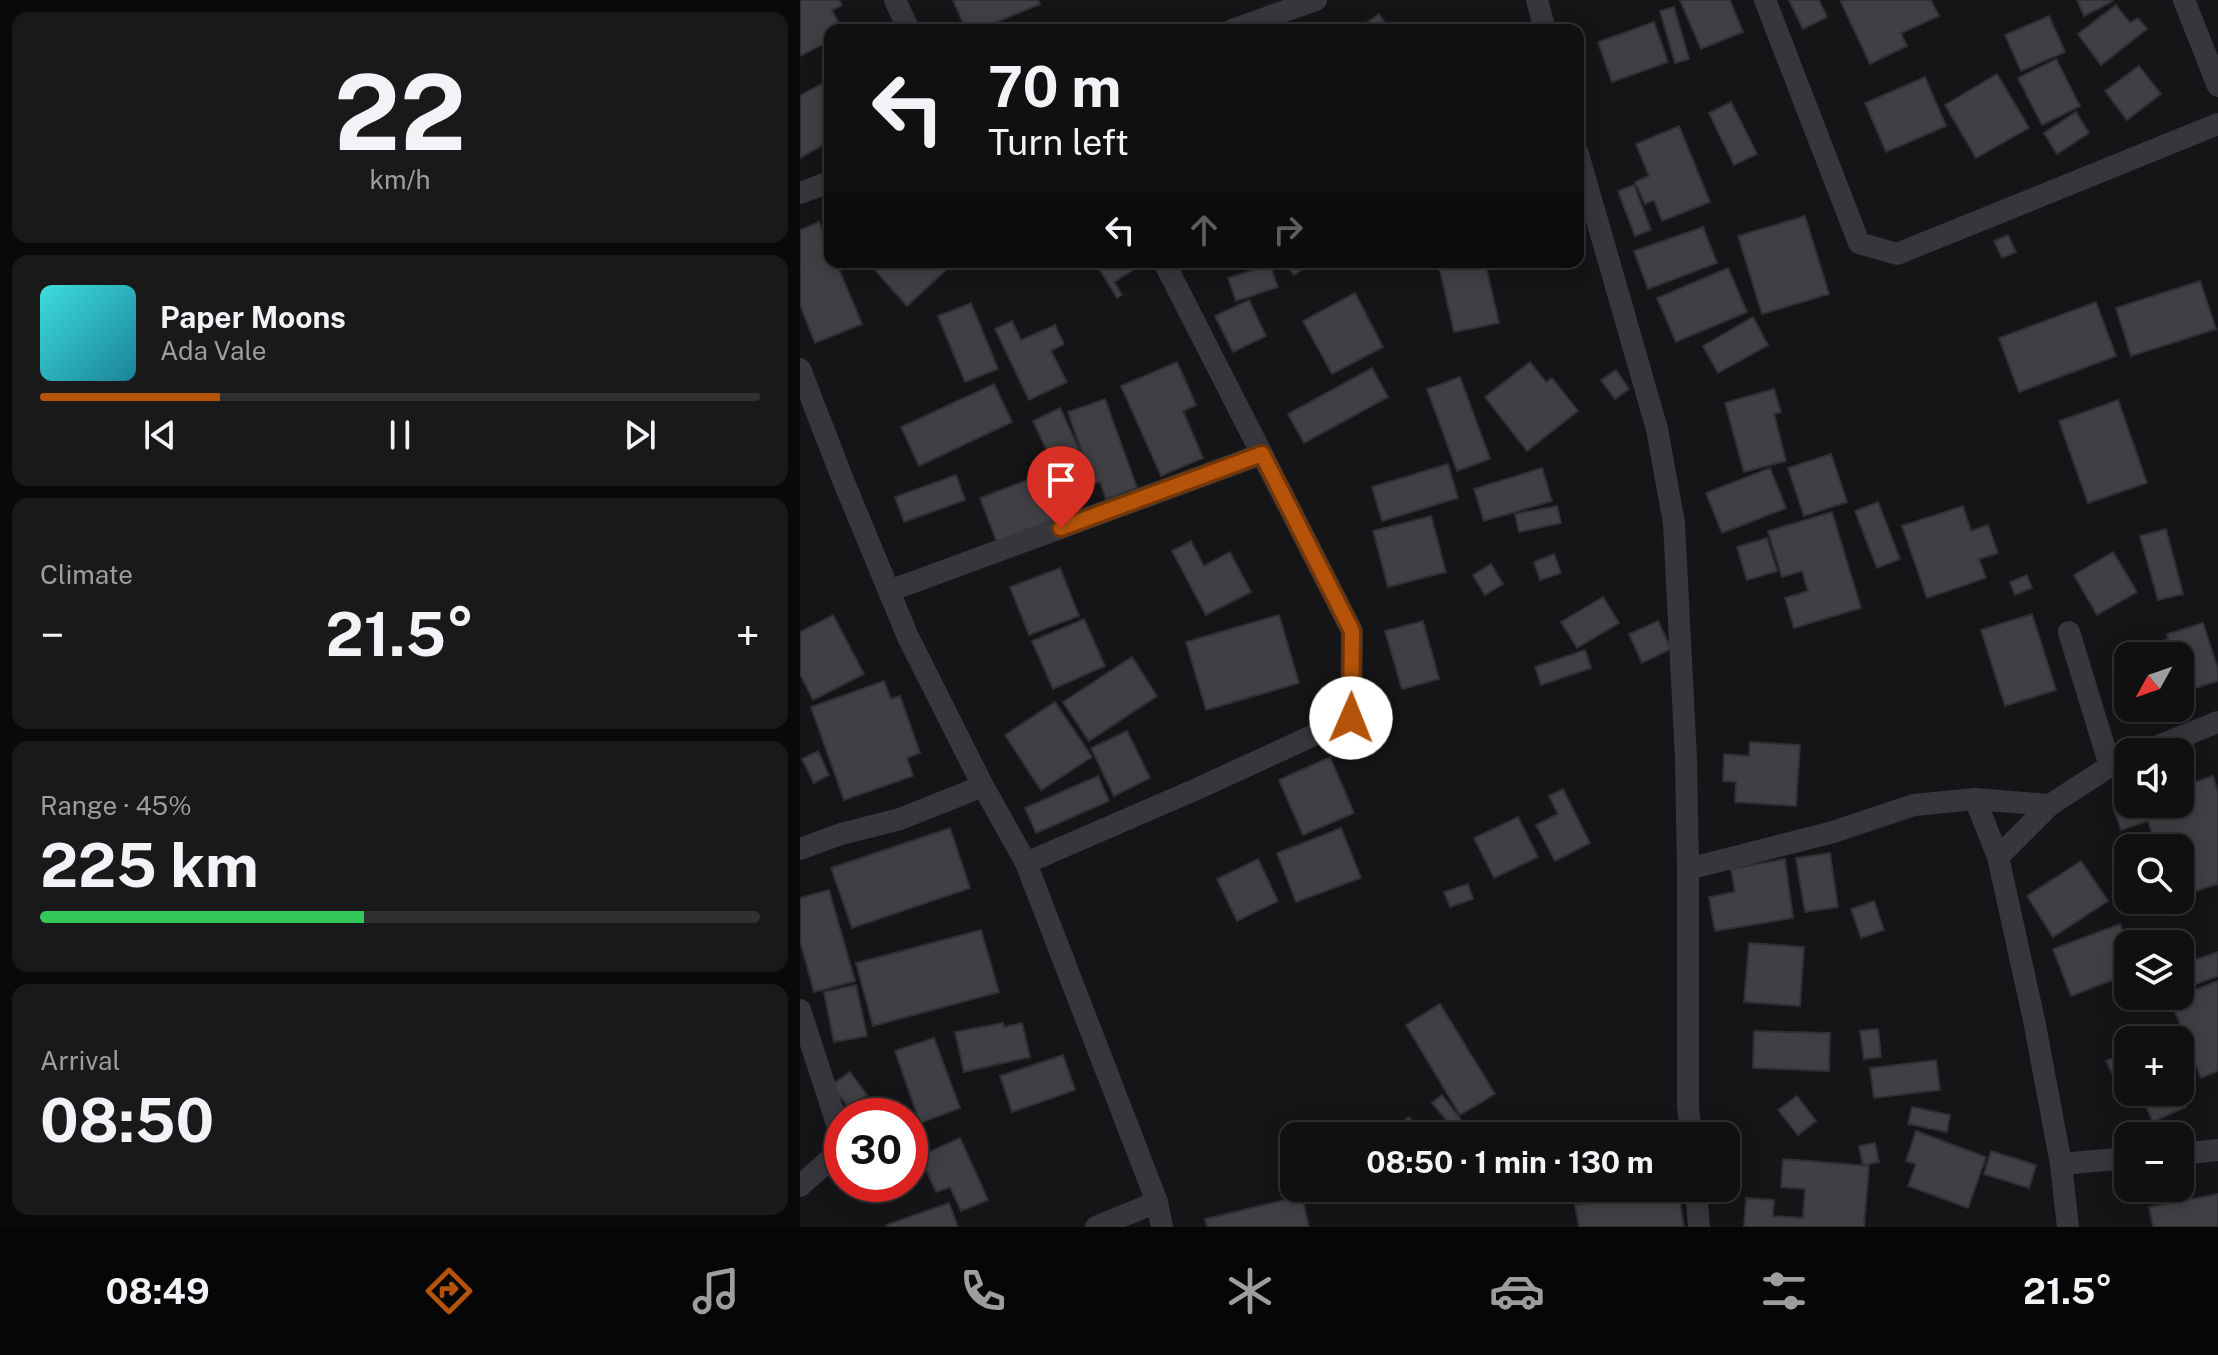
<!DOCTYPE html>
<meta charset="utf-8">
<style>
body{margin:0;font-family:"Public Sans",sans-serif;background:#19191a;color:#f1f3f6;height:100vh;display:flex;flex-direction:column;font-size:30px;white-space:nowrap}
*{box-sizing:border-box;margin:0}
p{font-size:26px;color:#9c9d9f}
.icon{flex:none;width:44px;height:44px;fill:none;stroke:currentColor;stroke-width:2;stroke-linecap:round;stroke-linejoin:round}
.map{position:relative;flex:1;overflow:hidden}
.side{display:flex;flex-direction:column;gap:12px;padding:12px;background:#090909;width:800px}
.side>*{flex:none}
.top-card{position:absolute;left:24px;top:24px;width:760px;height:244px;border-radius:16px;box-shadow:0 4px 20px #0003,0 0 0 2px #303031;background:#101011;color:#f1f3f6;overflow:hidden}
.needle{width:52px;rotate:230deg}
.buttons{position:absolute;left:1314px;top:642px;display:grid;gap:16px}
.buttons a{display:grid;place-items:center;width:80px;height:80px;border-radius:16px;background:#101011;box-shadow:0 4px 20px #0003,0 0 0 2px #303031;font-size:40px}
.speed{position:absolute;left:24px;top:1098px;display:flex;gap:16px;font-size:40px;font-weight:700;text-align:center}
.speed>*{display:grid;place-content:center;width:104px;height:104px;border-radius:50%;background:#101011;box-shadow:0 4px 20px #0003,0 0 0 2px #303031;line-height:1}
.speed .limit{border:12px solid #d22;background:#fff;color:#111}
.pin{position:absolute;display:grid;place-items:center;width:68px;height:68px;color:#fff;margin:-82px -34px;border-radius:50% 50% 50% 0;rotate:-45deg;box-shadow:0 0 8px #0007}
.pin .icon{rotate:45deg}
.me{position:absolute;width:88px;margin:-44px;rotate:1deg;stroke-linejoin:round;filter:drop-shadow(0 0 6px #0008)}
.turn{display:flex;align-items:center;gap:28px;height:168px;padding:0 32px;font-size:36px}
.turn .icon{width:104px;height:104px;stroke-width:2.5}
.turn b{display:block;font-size:56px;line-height:68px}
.lanes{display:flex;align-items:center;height:76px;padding:0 32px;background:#0003;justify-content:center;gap:40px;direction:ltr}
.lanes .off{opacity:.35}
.big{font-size:60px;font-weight:700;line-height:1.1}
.side .tile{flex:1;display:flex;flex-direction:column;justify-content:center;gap:12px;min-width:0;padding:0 28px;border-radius:16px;background:#19191a}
.side .dial{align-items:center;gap:0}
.dial b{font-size:104px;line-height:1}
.song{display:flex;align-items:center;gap:24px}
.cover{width:96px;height:96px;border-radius:12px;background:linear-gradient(135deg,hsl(180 70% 55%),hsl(190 70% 35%))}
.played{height:8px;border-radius:4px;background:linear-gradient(90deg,#b45309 25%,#303031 25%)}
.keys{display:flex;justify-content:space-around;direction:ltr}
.heat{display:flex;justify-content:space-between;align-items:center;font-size:44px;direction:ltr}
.charge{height:12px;border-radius:6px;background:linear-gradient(90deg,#34c759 45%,#303031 0)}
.trip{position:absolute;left:480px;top:1122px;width:460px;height:80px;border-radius:16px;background:#101011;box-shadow:0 4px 20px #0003,0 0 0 2px #303031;font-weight:700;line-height:80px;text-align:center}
.dock{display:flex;height:128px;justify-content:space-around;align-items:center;background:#060607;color:#9c9d9f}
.dock .icon{width:56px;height:56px}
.dock .active{color:#b45309}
.dock b{font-size:36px;color:#f1f3f6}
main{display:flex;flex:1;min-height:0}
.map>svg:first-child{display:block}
.building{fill:#403f44;stroke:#302f33;stroke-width:2}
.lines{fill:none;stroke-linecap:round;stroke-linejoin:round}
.street{stroke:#36363c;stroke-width:22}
.route-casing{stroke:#753606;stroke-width:20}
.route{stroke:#b45309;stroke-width:14}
</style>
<main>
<section class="side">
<div class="tile dial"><b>22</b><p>km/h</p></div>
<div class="tile">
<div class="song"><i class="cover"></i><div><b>Paper Moons</b><p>Ada Vale</p></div></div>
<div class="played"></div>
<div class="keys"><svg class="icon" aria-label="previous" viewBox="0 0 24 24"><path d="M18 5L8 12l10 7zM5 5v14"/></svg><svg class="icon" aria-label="pause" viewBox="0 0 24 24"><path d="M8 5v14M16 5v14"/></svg><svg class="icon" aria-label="next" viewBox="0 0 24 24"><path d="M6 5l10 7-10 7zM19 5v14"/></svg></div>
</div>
<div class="tile"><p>Climate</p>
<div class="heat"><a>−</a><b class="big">21.5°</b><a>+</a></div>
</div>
<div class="tile"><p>Range · 45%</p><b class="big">225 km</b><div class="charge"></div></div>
<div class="tile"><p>Arrival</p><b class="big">08:50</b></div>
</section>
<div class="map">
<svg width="1418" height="1227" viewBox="0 0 1418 1227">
<rect width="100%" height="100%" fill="#151517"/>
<g class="building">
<polygon points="0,0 39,0 42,5 32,10 42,30 30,30 30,41 0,56"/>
<polygon points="153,0 238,0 240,4 178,30 166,30"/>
<polygon points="880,0 930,0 943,32 901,49"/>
<polygon points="989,0 1019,0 1027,17 1003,29"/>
<polygon points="1040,0 1131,0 1139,16 1101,33 1107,46 1070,64"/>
<polygon points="1277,0 1312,0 1313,1 1284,16"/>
<polygon points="1316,5 1330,23 1338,18 1347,29 1301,65 1278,34"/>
<polygon points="874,7 889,59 875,63 860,11"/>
<polygon points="579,14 590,30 565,30 562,26"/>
<polygon points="1249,16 1265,52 1221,71 1205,35"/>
<polygon points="854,22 868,62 812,82 798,42"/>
<polygon points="1256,59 1280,106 1242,125 1218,78"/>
<polygon points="1339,66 1361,94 1327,120 1305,91"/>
<polygon points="1197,74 1229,128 1176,158 1145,105"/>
<polygon points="1125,77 1146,126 1086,152 1065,103"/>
<polygon points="30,79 30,141 0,158 0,96"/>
<polygon points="931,102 957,154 934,165 909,113"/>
<polygon points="1276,112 1289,133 1257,154 1244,133"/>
<polygon points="879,126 910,202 862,221 854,200 845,204 835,182 849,176 836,144"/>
<polygon points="834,185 851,230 835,236 818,191"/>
<polygon points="1005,216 1029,294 962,314 938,236"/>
<polygon points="19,222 30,248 30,262 36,262 62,324 15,343 0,305 0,230"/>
<polygon points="903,227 917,263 848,289 834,251"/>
<polygon points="1208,235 1216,252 1202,258 1194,241"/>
<polygon points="68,262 139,262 146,270 107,306"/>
<polygon points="295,262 346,262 314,282 322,295 317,298"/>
<polygon points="485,262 513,262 494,275"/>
<polygon points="638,262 685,262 699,323 654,332"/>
<polygon points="470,265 478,287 436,301 428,278"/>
<polygon points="928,268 947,312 876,342 857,298"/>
<polygon points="1400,281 1416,329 1331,356 1316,308"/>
<polygon points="555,293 583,347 532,374 503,321"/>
<polygon points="449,300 466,336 433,352 415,316"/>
<polygon points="1296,302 1316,356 1219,392 1199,338"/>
<polygon points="171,303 198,369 165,382 138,316"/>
<polygon points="953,317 968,345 918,373 903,346"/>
<polygon points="212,321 221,340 255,325 264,344 251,351 267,382 229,400 195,329"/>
<polygon points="377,362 396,405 383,411 403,458 361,476 321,386"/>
<polygon points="730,362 746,382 752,378 778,411 727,451 685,397"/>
<polygon points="572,368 588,397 504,443 488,414"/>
<polygon points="816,370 829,389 815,399 801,380"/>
<polygon points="660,377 690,459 657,471 627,389"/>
<polygon points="194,384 212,422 119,466 101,427"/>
<polygon points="974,389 981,412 974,414 986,461 944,472 925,403"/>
<polygon points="305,399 337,488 306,499 300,482 293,484 268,412"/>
<polygon points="1318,400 1347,483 1288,503 1259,421"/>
<polygon points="260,408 280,451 253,464 233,421"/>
<polygon points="1031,454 1047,502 1004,516 988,468"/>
<polygon points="648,464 658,498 582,521 572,487"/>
<polygon points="742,468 752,501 684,521 674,489"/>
<polygon points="970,468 986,508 922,533 906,493"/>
<polygon points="246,473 265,524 199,548 180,498"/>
<polygon points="156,475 165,500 104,522 95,497"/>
<polygon points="1078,502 1100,559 1077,568 1055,511"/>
<polygon points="757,506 761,523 719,532 715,514"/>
<polygon points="1163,506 1171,531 1188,525 1198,553 1179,559 1186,578 1127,598 1102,526"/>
<polygon points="1032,512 1061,608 994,628 985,598 1008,591 1002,571 982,577 968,531"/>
<polygon points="631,516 646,572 588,587 573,531"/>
<polygon points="1366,529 1383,594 1358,600 1340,536"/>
<polygon points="967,538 977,571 947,580 937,547"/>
<polygon points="391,541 404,566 430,552 451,592 406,615 372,551"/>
<polygon points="1313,552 1337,592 1297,615 1274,575"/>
<polygon points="754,554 761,573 740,580 734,562"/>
<polygon points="691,564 703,584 685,595 673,575"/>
<polygon points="260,568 279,616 229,635 210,587"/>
<polygon points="1227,575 1232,588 1215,595 1210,582"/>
<polygon points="803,597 819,623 777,648 761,622"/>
<polygon points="1232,614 1256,690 1205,706 1181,630"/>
<polygon points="33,615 64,674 13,700 0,674 0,632"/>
<polygon points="479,615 499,683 406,710 386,642"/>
<polygon points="284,619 305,666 253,689 232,641"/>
<polygon points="623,621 639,679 602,689 585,631"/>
<polygon points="858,621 871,649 842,663 829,634"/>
<polygon points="1403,623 1418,669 1418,681 1380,693 1380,656 1350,656 1347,646 1368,639 1367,634"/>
<polygon points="785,650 791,668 741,685 735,667"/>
<polygon points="332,657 357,696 289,741 263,702"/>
<polygon points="84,681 91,699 100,696 120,753 107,758 113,776 44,800 11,707"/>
<polygon points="255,702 292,757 241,790 205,735"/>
<polygon points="327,731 350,778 314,796 291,748"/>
<polygon points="950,742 1000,745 996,806 935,802 936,782 923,781 924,754 949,756"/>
<polygon points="18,751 29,775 14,783 2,759"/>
<polygon points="530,757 554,813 503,835 479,780"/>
<polygon points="298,776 309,801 236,833 225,808"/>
<polygon points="1413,776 1418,792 1418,884 1380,896 1380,848 1336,848 1334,843 1353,837 1348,821 1321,830 1314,809 1330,804 1380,804 1380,787"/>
<polygon points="763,789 790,843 755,861 736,825 758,814 749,796"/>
<polygon points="718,817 738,857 694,878 674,838"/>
<polygon points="150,828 170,888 52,928 31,868"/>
<polygon points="541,828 561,878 496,902 477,853"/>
<polygon points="1030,853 1038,907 1005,912 996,858"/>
<polygon points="458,859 478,901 437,921 417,879"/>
<polygon points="985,859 993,918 915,931 909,897 935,892 931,869"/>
<polygon points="1281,861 1308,901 1253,937 1227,896"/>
<polygon points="668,884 673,899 650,907 644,892"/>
<polygon points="29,890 55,981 14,992 0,941 0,898"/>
<polygon points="1074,901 1084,930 1061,938 1051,909"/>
<polygon points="1320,924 1328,945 1328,974 1271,996 1253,949"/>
<polygon points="181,930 199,992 73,1026 56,963"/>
<polygon points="949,943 1004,947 1000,1006 944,1002"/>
<polygon points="1418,952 1418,976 1388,987 1380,965"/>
<polygon points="1418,981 1418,1071 1401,1078 1370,999"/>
<polygon points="56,985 67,1036 34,1042 24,992"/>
<polygon points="640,1004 695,1094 660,1115 606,1025"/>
<polygon points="203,1023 204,1027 222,1023 230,1057 164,1072 155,1032"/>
<polygon points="1078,1029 1081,1057 1064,1059 1060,1031"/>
<polygon points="954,1031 1030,1033 1029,1071 953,1068"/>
<polygon points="134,1038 160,1108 120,1123 95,1051"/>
<polygon points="1328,1051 1328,1083 1319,1087 1306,1061"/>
<polygon points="263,1055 275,1090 212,1112 200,1076"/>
<polygon points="1136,1060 1140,1090 1074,1098 1070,1068"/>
<polygon points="50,1072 67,1095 49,1108 32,1085"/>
<polygon points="1339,1092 1379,1092 1386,1107 1353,1122"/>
<polygon points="642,1095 662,1121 653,1128 632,1103"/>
<polygon points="997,1096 1016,1121 998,1135 978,1110"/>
<polygon points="1112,1107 1150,1115 1147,1132 1108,1124"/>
<polygon points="609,1117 624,1136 596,1136 592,1131"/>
<polygon points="124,1130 129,1145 110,1152 110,1136"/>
<polygon points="1116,1131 1186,1157 1168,1208 1108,1186 1116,1164 1106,1161"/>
<polygon points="160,1138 188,1200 161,1211 150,1187 136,1192 120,1156"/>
<polygon points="1075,1143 1079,1162 1063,1165 1059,1146"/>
<polygon points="1191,1151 1236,1165 1229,1188 1184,1174"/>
<polygon points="983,1159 1069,1166 1064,1227 944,1227 946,1198 974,1200 973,1216 1003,1218 1005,1189 981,1187"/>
<polygon points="878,1191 884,1227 779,1227 775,1205"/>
<polygon points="1418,1194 1418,1227 1353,1227 1349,1207"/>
<polygon points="502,1196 509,1227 407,1227 405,1219"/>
<polygon points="149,1203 158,1227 87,1227 86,1225"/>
</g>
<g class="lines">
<g class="street">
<polyline points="95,0 109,30"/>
<polyline points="737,0 745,30"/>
<polyline points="965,0 1059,243 1097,254 1418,124"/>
<polyline points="1384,0 1418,86"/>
<polyline points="432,30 516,0"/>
<polyline points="778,154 857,429 874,523 886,759 888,869 888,1106 891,1136"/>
<polyline points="0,193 30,182"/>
<polyline points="0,369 43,480 108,637 183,786 226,863 357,1202 362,1227"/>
<polyline points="89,591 462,454"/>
<polyline points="1269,632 1310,766"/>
<polyline points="1343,752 1418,722"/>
<polyline points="1175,799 1198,857 1234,1020 1261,1164 1268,1227"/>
<polyline points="0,849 41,834 100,819 183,786"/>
<polyline points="1198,857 1250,805"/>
<polyline points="226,863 399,788 551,718 552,631 364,262"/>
<polyline points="888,869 1033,832 1114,805 1175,799 1250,805 1310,766 1328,758"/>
<polyline points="0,1010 40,1133 37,1153 0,1186"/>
<polyline points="1380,1154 1418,1150"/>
<polyline points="1261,1164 1328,1158"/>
<polyline points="896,1188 899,1227"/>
<polyline points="296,1227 357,1202"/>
</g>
</g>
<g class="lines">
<defs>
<polyline id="route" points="261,528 462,454 552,631 551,718"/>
</defs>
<use href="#route" class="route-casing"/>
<use href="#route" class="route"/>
</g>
</svg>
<div class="buttons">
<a><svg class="needle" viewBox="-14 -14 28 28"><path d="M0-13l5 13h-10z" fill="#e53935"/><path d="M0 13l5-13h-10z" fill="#9c9d9f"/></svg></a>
<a><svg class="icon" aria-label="sound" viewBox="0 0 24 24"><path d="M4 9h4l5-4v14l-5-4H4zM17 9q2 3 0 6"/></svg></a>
<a><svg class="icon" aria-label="search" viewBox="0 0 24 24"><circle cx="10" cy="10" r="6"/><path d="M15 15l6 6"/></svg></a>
<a><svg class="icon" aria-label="layers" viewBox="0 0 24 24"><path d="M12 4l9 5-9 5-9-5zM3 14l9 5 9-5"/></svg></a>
<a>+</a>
<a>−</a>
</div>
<div class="speed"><div class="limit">30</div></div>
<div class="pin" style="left:261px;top:528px;background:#d93025"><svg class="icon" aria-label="arrive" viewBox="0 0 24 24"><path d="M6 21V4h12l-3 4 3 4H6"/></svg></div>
<svg class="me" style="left:551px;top:718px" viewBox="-20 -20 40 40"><circle r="19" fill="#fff"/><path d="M0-13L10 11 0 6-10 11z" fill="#b45309"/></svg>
<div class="trip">08:50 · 1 min · 130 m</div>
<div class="top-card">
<div class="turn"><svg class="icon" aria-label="left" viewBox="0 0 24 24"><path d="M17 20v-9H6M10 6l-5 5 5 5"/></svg><div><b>70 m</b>Turn left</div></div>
<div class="lanes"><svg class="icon" aria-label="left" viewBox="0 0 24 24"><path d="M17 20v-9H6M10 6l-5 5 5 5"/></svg><svg class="icon off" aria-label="ahead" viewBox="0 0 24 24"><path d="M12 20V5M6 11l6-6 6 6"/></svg><svg class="icon off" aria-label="right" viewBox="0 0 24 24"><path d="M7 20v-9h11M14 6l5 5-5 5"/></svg></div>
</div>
</div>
</main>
<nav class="dock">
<b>08:49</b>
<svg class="icon active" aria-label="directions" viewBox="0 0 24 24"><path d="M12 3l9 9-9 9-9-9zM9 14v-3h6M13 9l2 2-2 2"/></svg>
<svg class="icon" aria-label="music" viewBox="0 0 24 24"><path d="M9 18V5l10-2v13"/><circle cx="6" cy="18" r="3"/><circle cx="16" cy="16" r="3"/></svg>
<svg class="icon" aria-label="phone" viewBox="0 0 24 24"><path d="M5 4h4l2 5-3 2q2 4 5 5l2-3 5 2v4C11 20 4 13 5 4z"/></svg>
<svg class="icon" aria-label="climate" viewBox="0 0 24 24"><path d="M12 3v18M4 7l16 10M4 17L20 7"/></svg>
<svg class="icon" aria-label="car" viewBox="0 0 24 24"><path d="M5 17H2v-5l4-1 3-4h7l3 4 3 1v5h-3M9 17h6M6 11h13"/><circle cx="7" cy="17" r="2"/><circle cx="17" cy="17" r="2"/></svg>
<svg class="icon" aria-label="filters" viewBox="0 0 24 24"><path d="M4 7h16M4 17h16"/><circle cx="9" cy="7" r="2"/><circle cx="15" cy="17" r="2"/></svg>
<b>21.5°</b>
</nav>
